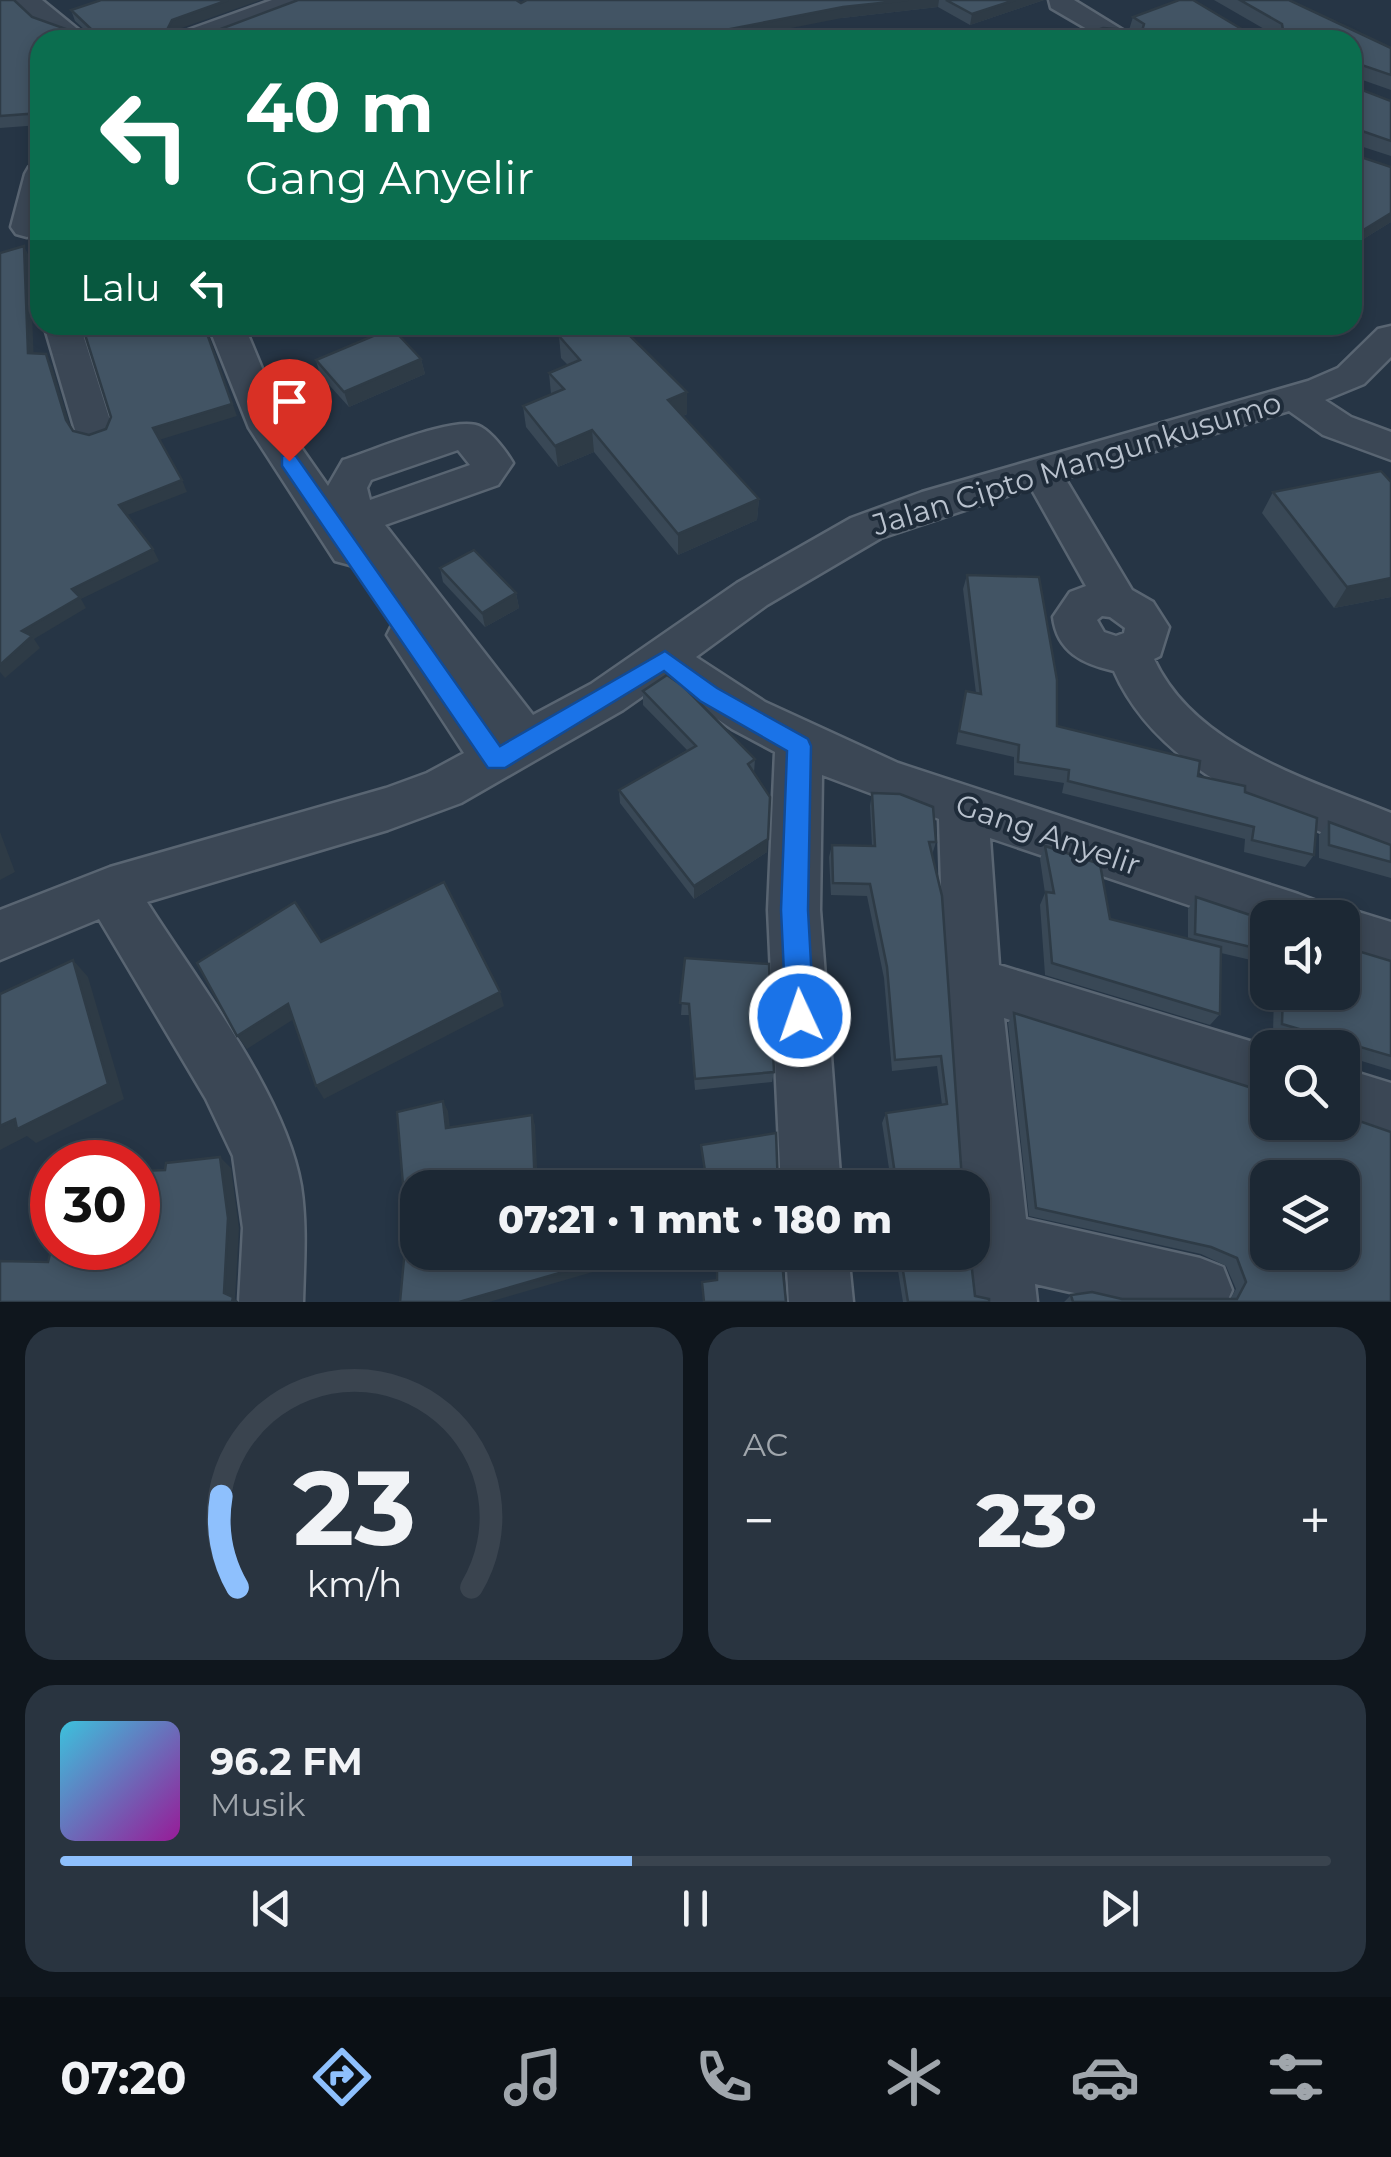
<!DOCTYPE html>
<html lang="id">
<meta charset="utf-8">
<style>
body{margin:0;font-family:Montserrat,sans-serif;background:#293440;color:#f1f3f6;height:100vh;display:flex;flex-direction:column;font-size:38px;white-space:nowrap}
*{box-sizing:border-box;margin:0}
p{font-size:32px;color:#a0a6ac}
.icon{flex:none;width:55px;height:55px;fill:none;stroke:currentColor;stroke-width:2;stroke-linecap:round;stroke-linejoin:round}
.map{position:relative;height:1302px;overflow:hidden}
.details{display:flex;flex-direction:column;gap:25px;padding:25px;background:#0f161d;flex:1}
.details>*{flex:none}
.top-card{position:absolute;left:30px;top:30px;width:1332px;height:305px;border-radius:30px;box-shadow:0 5px 15px #0003,0 0 0 2px #3a444f;background:#0b6e4f;color:#fff;overflow:hidden}
.controls{position:absolute;left:1250px;top:900px;display:grid;gap:20px}
.controls a{display:grid;place-items:center;width:110px;height:110px;border-radius:20px;background:#1c2834;box-shadow:0 5px 15px #0003,0 0 0 2px #3a444f;font-size:50px}
.speed{position:absolute;left:30px;top:1140px;display:flex;gap:20px;font-size:50px;font-weight:700;text-align:center}
.speed>*{display:grid;place-content:center;width:130px;height:130px;border-radius:50%;background:#1c2834;box-shadow:0 5px 15px #0003,0 0 0 2px #3a444f;line-height:1}
.speed .limit{border:15px solid #d22;background:#fff;color:#111}
.pin{position:absolute;display:grid;place-items:center;width:85px;height:85px;color:#fff;margin:-102px -42px;border-radius:50% 50% 50% 0;rotate:-45deg;box-shadow:0 0 10px #0007}
.pin .icon{rotate:45deg}
.me{position:absolute;width:110px;margin:-55px;rotate:357deg;stroke-linejoin:round;filter:drop-shadow(0 0 8px #0008)}
.turn{display:flex;align-items:center;gap:35px;height:210px;padding:0 50px;font-size:45px}
.turn .icon{width:130px;height:130px;stroke-width:2.5}
.turn b{display:block;font-size:70px;line-height:85px}
.then{display:flex;align-items:center;height:95px;padding:0 50px;background:#0003;gap:20px;font-size:38px}
.big{font-size:75px;font-weight:800;line-height:1.1}
.details .tile{flex:1;display:flex;flex-direction:column;justify-content:center;gap:15px;min-width:0;padding:0 35px;border-radius:30px;background:#293440}
.details .dial{align-items:center;gap:0}
.dial svg{height:260px;overflow:visible;fill:none;stroke:#3a444f;stroke-width:7;stroke-linecap:round;text-anchor:middle}
.dial text{fill:#f1f3f6;stroke:none}
.song{display:flex;align-items:center;gap:30px}
.cover{width:120px;height:120px;border-radius:15px;background:linear-gradient(135deg,hsl(190 70% 55%),hsl(300 70% 35%))}
.played{height:10px;border-radius:5px;background:linear-gradient(90deg,#8ec0fd 45%,#3a444f 45%)}
.keys{display:flex;justify-content:space-around;direction:ltr}
.heat{display:flex;justify-content:space-between;align-items:center;font-size:55px;direction:ltr}
.details .tiles{flex:1;display:grid;gap:25px;grid-template-columns:1fr 1fr}
.tile:last-child{grid-column:span 2}
.trip{position:absolute;left:400px;top:1170px;width:590px;height:100px;border-radius:30px;background:#1c2834;box-shadow:0 5px 15px #0003,0 0 0 2px #3a444f;font-weight:800;line-height:100px;text-align:center}
.dock{display:flex;height:160px;justify-content:space-around;align-items:center;background:#0b1015;color:#a0a6ac}
.dock .icon{width:70px;height:70px}
.dock .current{color:#8ec0fd}
.dock b{font-size:45px;color:#f1f3f6}
.map>svg:first-child{display:block}
.lines{fill:none;stroke-linecap:round;stroke-linejoin:round}
.minor-casing{stroke:#596572;stroke-width:5}
.minor{fill:#3b4755;fill-rule:evenodd}
.wall{fill:#394856}
.shaded-wall{fill:#2e3b46}
.building{fill:#425464;stroke:#2e3b46;stroke-width:2.5;fill-rule:evenodd}
.route{fill:#1a73e8;stroke:#114b97;stroke-width:2.5}
.labels{text-anchor:middle;stroke-width:8;stroke-linejoin:round;paint-order:stroke}
.street-label{font-size:30px;fill:#b9c2ce;stroke:#1f2c3a}
</style>
<div class="map">
<svg width="1391" height="1302" viewBox="0 0 1391 1302">
<rect width="100%" height="100%" fill="#263545"/>
<g class="lines">
<defs>
<g id="minor">
<polygon points="13,0 42,0 91,40 61,40"/>
<polygon points="272,0 309,0 305,5 212,40 174,40 177,34"/>
<polygon points="1049,0 1074,0 1139,40 1106,40 1051,8"/>
<polygon points="40,165 40,232 27,237 16,234 11,227 25,174 29,167"/>
<polygon points="44,325 80,325 113,430 108,439 94,443 80,439 75,430"/>
<path d="M208 325H244L286 426 328 486 343 460C370 452 458 413 481 427 493 434 506 451 513 463L498 485 385 525 533 715 591 684 737 583 851 518 922 492 1308 381 1338 368 1378 329 1391 326V357L1364 384 1325 400 1351 417 1391 432V460L1323 435 1289 411 1065 478 1132 590 1153 602 1169 627 1160 656 1154 659C1195 747 1307 779 1391 813V858C1289 821 1160 776 1114 671 1083 664 1057 652 1053 617L1070 592 1086 586 1031 488 881 538 767 605 696 657 765 702 898 763 1298 894 1317 901 1323 915 1342 907 1391 922V972L1342 957V918H1268V932L990 838 999 965 1273 1048H1268V1102L1004 1018 1026 1219 1200 1258 1223 1267 1232 1290 1227 1302H1114L1035 1284 1037 1302H973L968 1252H972V1188H961L960 1178 944 982 939 819 822 775 820 910 841 1188H781L768 910 775 752 732 729 663 682 623 710 461 803 388 830 147 902C197 981 286 1095 301 1186 307 1225 304 1263 303 1302H239L243 1228 233 1156 206 1099 99 919 0 960V910L110 867 386 788 427 773 464 753 387 635 393 623 408 618 366 560 350 565 335 561 249 428ZM458 450 470 465 370 500 367 488 371 480ZM1102 616 1110 617 1125 628 1124 633 1116 636 1104 632 1097 620Z"/>
<polygon points="1342,1068 1391,1083 1391,1141 1333,1122 1342,1122"/>
<polygon points="786,1252 848,1252 853,1302 789,1302"/>
</g>
</defs>
<use href="#minor" class="minor-casing"/>
<use href="#minor" class="minor"/>
</g>
<g class="wall">
<polygon points="0,0 32,17 74,32 85,30 75,21 71,10 176,30 174,33 210,33 521,3 527,0 1044,0 970,25 938,7 842,18 40,40 40,125 0,128"/>
<polygon points="1214,0 1290,0 1391,48 1391,90 1354,77 1354,87 1391,101 1391,156 1354,144 1355,155 1391,167 1391,222 1352,246 1352,40 1071,40 1129,30 1133,17 1245,31 1266,30"/>
<polygon points="559,336 687,414 683,416 759,499 757,520 678,555 594,452 558,467 526,427 523,406 551,394 549,373 568,365 561,358"/>
<polygon points="421,359 425,374 349,407 320,375 316,360"/>
<polygon points="1273,492 1391,597 1334,608 1262,513"/>
<polygon points="440,568 516,593 519,608 485,627 443,582"/>
<polygon points="967,575 1057,726 1245,792 1314,855 1305,867 1244,852 1245,839 1062,793 1064,783 1014,775 1014,757 956,744 966,691 976,693 963,589"/>
<polygon points="643,691 755,759 754,773 767,852 694,899 620,803 619,790 687,750 643,705"/>
<polygon points="872,793 936,842 932,855 962,1180 972,1188 892,1188 882,1123 886,1113 942,1105 937,1066 892,1071 884,978 867,896 831,895 829,857 832,845 872,846 870,806"/>
<polygon points="1329,822 1391,845 1391,878 1319,858 1319,835"/>
<polygon points="1045,846 1110,919 1188,939 1188,909 1196,897 1268,921 1268,964 1221,953 1220,1014 1210,1025 1045,975 1040,905 1045,893 1040,859"/>
<polygon points="1351,949 1391,961 1391,1070 1342,1055 1342,1048 1317,1048 1273,1034 1274,992 1342,992"/>
<polygon points="685,958 774,1072 772,1082 695,1090 689,1015 681,1015"/>
<polygon points="1014,1013 1391,1302 1064,1302 1071,1295 1122,1299 1230,1299 1236,1289 1226,1266 1201,1254 1029,1216 1008,1023"/>
<polygon points="701,1145 778,1188 706,1188"/>
<polygon points="895,1252 970,1252 975,1296 989,1302 903,1302"/>
</g>
<g class="shaded-wall">
<polygon points="228,0 261,0 176,30 171,40 167,30 172,20"/>
<polygon points="908,0 939,0 938,7 842,18 731,40 705,40 705,34 843,7"/>
<polygon points="1015,0 1044,0 970,25 972,14"/>
<polygon points="1391,213 1391,222 1352,246 1352,237"/>
<polygon points="24,246 30,258 34,365 28,353"/>
<polygon points="204,325 205,325 205,326 237,416 159,440 153,428"/>
<polygon points="46,354 52,366 72,432 66,420"/>
<polygon points="421,359 425,374 349,407 344,392"/>
<polygon points="687,392 687,414 669,421 668,400"/>
<polygon points="592,430 594,452 558,467 555,446"/>
<polygon points="182,480 187,492 125,516 119,505"/>
<polygon points="759,499 757,520 678,555 678,534"/>
<polygon points="153,549 159,561 81,599 86,608 34,639 40,648 5,678 0,672 0,665 22,631 72,589"/>
<polygon points="1391,578 1391,597 1334,608 1347,587"/>
<polygon points="516,593 519,608 485,627 482,613"/>
<polygon points="0,832 15,872 0,880"/>
<polygon points="768,839 767,852 694,899 694,886"/>
<polygon points="73,960 88,977 124,1099 36,1143 27,1136 0,1150 0,1126"/>
<polygon points="500,992 504,1006 324,1099 316,1086"/>
<polygon points="288,1004 297,1017 247,1049 237,1036"/>
<polygon points="443,1101 448,1111 451,1137 446,1128"/>
<polygon points="532,1115 535,1125 538,1188 535,1188"/>
<polygon points="220,1157 231,1168 239,1228 235,1299 239,1302 232,1302 224,1293"/>
<polygon points="411,1183 416,1192 408,1194 403,1185"/>
<polygon points="632,1252 636,1252 638,1259 489,1302 459,1302"/>
</g>
<g class="building">
<polygon points="0,0 14,0 32,17 74,32 91,29 71,10 101,0 228,0 172,20 167,30 170,33 210,33 298,0 516,0 521,3 527,0 908,0 843,7 705,34 714,40 40,40 40,113 0,116"/>
<polygon points="946,0 1015,0 972,14"/>
<polygon points="1179,0 1193,0 1245,31 1283,30 1282,24 1240,0 1289,0 1391,48 1391,75 1359,64 1354,67 1354,87 1391,101 1391,141 1359,130 1354,134 1355,155 1391,167 1391,213 1352,237 1352,40 1071,40 1103,28 1142,31 1144,24 1133,17"/>
<polygon points="24,246 28,353 46,354 66,420 73,431 89,435 106,429 111,417 82,325 204,325 232,404 153,428 182,480 119,505 153,549 72,589 80,597 22,631 32,636 0,665 0,253"/>
<polygon points="587,325 619,325 687,392 668,400 759,499 678,534 592,430 555,446 523,406 564,389 549,373 580,360 559,336"/>
<polygon points="392,328 421,359 344,392 316,360"/>
<polygon points="1381,471 1391,482 1391,578 1347,587 1273,492"/>
<polygon points="474,550 516,593 482,613 440,568"/>
<polygon points="967,575 1039,577 1057,680 1057,726 1200,761 1198,776 1245,786 1245,792 1317,818 1314,855 1252,840 1254,827 1068,781 1069,770 1018,762 1019,745 959,731 966,691 981,694"/>
<polygon points="667,675 683,686 755,759 748,764 770,797 768,839 694,886 619,790 696,746 643,691"/>
<polygon points="872,793 900,794 933,807 936,842 929,842 942,896 962,1180 973,1183 972,1242 972,1188 897,1188 886,1113 947,1104 941,1056 895,1060 887,967 870,884 833,883 832,845 875,846"/>
<polygon points="1329,822 1391,845 1391,862 1329,845"/>
<polygon points="1045,846 1100,864 1110,919 1221,947 1220,1014 1052,963 1046,892 1054,893"/>
<polygon points="444,882 500,992 316,1086 288,1004 237,1036 197,963 295,902 321,942"/>
<polygon points="1196,897 1268,921 1268,951 1195,934"/>
<polygon points="1342,934 1351,949 1391,961 1391,1056 1282,1024 1283,992 1342,992"/>
<polygon points="685,958 769,964 774,1072 695,1079 689,1004 680,1003"/>
<polygon points="73,960 108,1084 17,1129 15,1119 0,1126 0,994"/>
<path d="M1014 1013 1268 1093V1122H1342V1115L1391 1132V1302H1073L1071 1295 1092 1292 1122 1299H1237L1246 1282 1237 1258 1211 1247 1036 1208ZM1268 1178H1342V1252H1268Z"/>
<polygon points="443,1101 446,1128 532,1115 535,1188 418,1188 418,1252 632,1252 459,1302 400,1302 411,1183 403,1185 397,1112"/>
<polygon points="1342,1103 1350,1104 1350,1109 1342,1111"/>
<polygon points="776,1133 778,1188 717,1188 717,1182 707,1184 701,1145"/>
<polygon points="220,1157 228,1218 224,1293 233,1297 232,1302 0,1302 0,1261 48,1262 52,1246 52,1248 138,1248 138,1171 165,1170 166,1163"/>
<polygon points="717,1252 781,1252 786,1302 704,1302 702,1282 717,1280"/>
<polygon points="900,1252 970,1252 975,1296 989,1299 989,1302 908,1302"/>
</g>
<polygon class="route" points="289,454 296,456 500,746 665,651 717,688 808,739 811,746 808,910 814,1016 810,1025 800,1029 790,1025 786,1016 781,910 787,751 700,701 664,671 505,768 488,768 282,466 282,456"/>
<g class="labels">
<g class="street-label">
<text transform="translate(1077 464) rotate(-17)" y="10">Jalan Cipto Mangunkusumo</text>
<text transform="translate(1048 835) rotate(19)" y="10">Gang Anyelir</text>
</g>
</g>
</svg>
<div class="controls">
<a><svg class="icon" aria-label="sound" viewBox="0 0 24 24"><path d="M4 9h4l5-4v14l-5-4H4zM17 9q2 3 0 6"/></svg></a>
<a><svg class="icon" aria-label="search" viewBox="0 0 24 24"><circle cx="10" cy="10" r="6"/><path d="M15 15l6 6"/></svg></a>
<a><svg class="icon" aria-label="layers" viewBox="0 0 24 24"><path d="M12 4l9 5-9 5-9-5zM3 14l9 5 9-5"/></svg></a>
</div>
<div class="speed"><div class="limit">30</div></div>
<div class="pin" style="left:289px;top:461px;background:#d93025"><svg class="icon" aria-label="arrive" viewBox="0 0 24 24"><path d="M6 21V4h12l-3 4 3 4H6"/></svg></div>
<svg class="me" style="left:800px;top:1016px" viewBox="-20 -20 40 40"><circle r="17" fill="#1a73e8" stroke="#fff" stroke-width="3"/><path d="M0-11L8 9 0 5-8 9z" fill="#fff"/></svg>
<div class="trip">07:21 · 1 mnt · 180 m</div>
<div class="top-card">
<div class="turn"><svg class="icon" aria-label="left" viewBox="0 0 24 24"><path d="M17 20v-9H6M10 6l-5 5 5 5"/></svg><div><b>40 m</b>Gang Anyelir</div></div>
<div class="then">Lalu<svg class="icon" aria-label="left" viewBox="0 0 24 24"><path d="M17 20v-9H6M10 6l-5 5 5 5"/></svg></div>
</div>
</div>
<section class="details">
<div class="tiles">
<div class="tile dial"><svg viewBox="0 0 100 80">
<path d="M14 69A42 42 0 1 1 86 69"/>
<path d="M14 69A42 42 0 0 1 9 41" stroke="#8ec0fd"/>
<text x="50" y="56" font-size="32" font-weight="700">23</text>
<text x="50" y="72" font-size="11">km/h</text>
</svg></div>
<div class="tile"><p>AC</p>
<div class="heat"><a>−</a><b class="big">23°</b><a>+</a></div>
</div>
<div class="tile">
<div class="song"><i class="cover"></i><div><b>96.2 FM</b><p>Musik</p></div></div>
<div class="played"></div>
<div class="keys"><svg class="icon" aria-label="previous" viewBox="0 0 24 24"><path d="M18 5L8 12l10 7zM5 5v14"/></svg><svg class="icon" aria-label="pause" viewBox="0 0 24 24"><path d="M8 5v14M16 5v14"/></svg><svg class="icon" aria-label="next" viewBox="0 0 24 24"><path d="M6 5l10 7-10 7zM19 5v14"/></svg></div>
</div>
</div>
</section>
<nav class="dock">
<b>07:20</b>
<svg class="icon current" aria-label="directions" viewBox="0 0 24 24"><path d="M12 3l9 9-9 9-9-9zM9 14v-3h6M13 9l2 2-2 2"/></svg>
<svg class="icon" aria-label="music" viewBox="0 0 24 24"><path d="M9 18V5l10-2v13"/><circle cx="6" cy="18" r="3"/><circle cx="16" cy="16" r="3"/></svg>
<svg class="icon" aria-label="phone" viewBox="0 0 24 24"><path d="M5 4h4l2 5-3 2q2 4 5 5l2-3 5 2v4C11 20 4 13 5 4z"/></svg>
<svg class="icon" aria-label="climate" viewBox="0 0 24 24"><path d="M12 3v18M4 7l16 10M4 17L20 7"/></svg>
<svg class="icon" aria-label="car" viewBox="0 0 24 24"><path d="M5 17H2v-5l4-1 3-4h7l3 4 3 1v5h-3M9 17h6M6 11h13"/><circle cx="7" cy="17" r="2"/><circle cx="17" cy="17" r="2"/></svg>
<svg class="icon" aria-label="filters" viewBox="0 0 24 24"><path d="M4 7h16M4 17h16"/><circle cx="9" cy="7" r="2"/><circle cx="15" cy="17" r="2"/></svg>
</nav>
